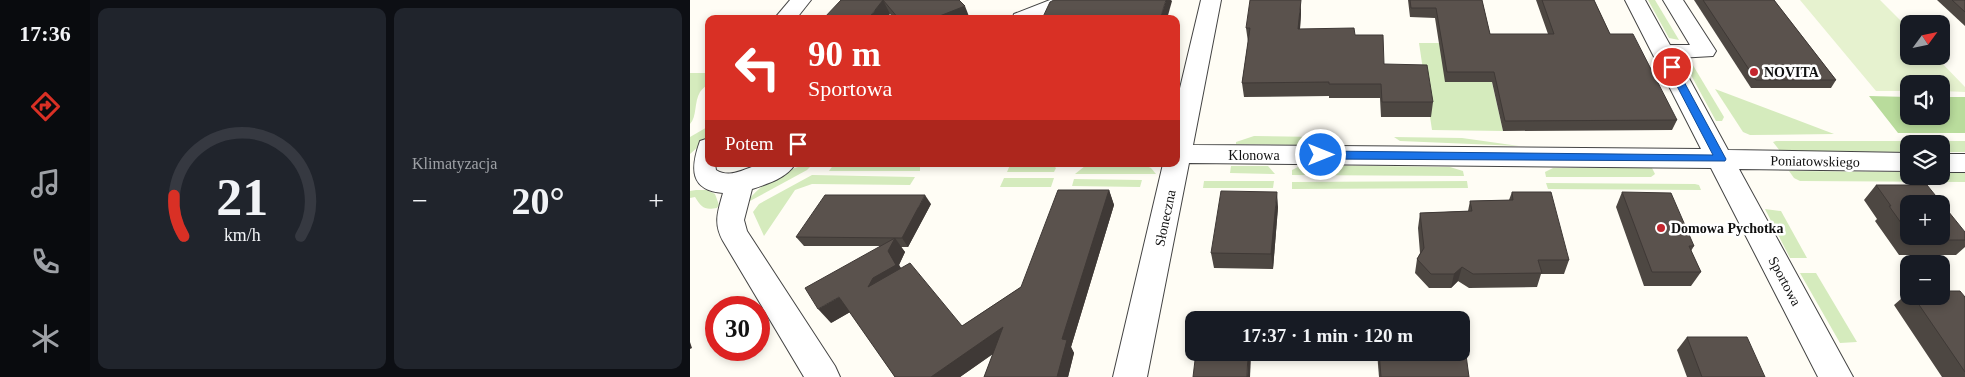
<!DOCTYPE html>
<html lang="pl">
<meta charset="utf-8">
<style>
body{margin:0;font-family:Georgia,serif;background:#20242c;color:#f1f3f6;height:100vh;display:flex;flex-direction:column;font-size:19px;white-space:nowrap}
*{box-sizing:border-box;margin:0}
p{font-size:16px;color:#9ea1a6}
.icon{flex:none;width:28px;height:28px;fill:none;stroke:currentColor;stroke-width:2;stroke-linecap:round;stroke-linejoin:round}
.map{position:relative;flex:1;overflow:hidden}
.sheet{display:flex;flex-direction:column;gap:8px;padding:8px;background:#0d0f14;width:600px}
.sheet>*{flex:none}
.hud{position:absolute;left:15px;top:15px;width:475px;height:152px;border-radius:10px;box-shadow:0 2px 8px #0003;background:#d93025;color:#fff;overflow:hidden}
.needle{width:32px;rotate:57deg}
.tools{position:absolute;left:1210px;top:15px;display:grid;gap:10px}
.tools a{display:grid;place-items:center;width:50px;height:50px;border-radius:10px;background:#171b24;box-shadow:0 2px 8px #0003;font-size:25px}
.speed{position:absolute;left:15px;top:296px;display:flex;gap:10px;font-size:25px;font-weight:700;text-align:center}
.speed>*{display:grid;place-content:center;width:65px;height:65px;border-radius:50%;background:#171b24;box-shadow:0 2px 8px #0003;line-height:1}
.speed .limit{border:8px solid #d22;background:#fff;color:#111}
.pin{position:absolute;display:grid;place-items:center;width:42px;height:42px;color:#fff;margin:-21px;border:2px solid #fff;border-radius:50%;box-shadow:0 1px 5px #0007}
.me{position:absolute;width:55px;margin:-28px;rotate:90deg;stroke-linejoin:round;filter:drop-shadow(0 0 4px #0008)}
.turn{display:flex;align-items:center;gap:18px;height:105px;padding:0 20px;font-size:22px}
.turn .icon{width:65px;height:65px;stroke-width:2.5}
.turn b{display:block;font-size:35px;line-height:42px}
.then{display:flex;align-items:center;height:48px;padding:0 20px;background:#0003;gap:10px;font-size:19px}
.big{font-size:38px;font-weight:700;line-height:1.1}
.sheet .tile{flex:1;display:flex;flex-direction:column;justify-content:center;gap:8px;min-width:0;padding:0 18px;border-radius:10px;background:#20242c}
.sheet .dial{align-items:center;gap:0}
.dial svg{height:130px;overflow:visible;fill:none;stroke:#363941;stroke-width:7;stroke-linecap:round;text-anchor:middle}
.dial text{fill:#f1f3f6;stroke:none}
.heat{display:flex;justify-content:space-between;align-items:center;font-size:28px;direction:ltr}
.sheet .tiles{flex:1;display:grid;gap:8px;grid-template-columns:repeat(2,1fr)}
.trip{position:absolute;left:495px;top:311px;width:285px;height:50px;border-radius:10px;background:#171b24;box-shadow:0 2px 8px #0003;font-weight:700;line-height:50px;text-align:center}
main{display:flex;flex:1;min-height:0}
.dock{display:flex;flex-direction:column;width:90px;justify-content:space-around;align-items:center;background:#090b0e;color:#9ea1a6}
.dock .icon{width:35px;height:35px}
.dock .current{color:#d93025}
.dock b{font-size:22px;color:#f1f3f6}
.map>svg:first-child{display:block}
.green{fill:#d5ebbd}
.forest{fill:#b9dc9c}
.pitch{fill:#e6f2cf}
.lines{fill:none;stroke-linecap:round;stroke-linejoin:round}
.minor-casing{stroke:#444;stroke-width:2}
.minor{fill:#fff;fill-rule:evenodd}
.wall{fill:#4d4742;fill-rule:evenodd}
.shaded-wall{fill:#3f3936}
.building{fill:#5a524d;stroke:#3f3936}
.route{fill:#1a73e8;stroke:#114b97}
.poi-dot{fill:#c4262e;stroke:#fff;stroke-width:2}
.labels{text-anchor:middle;stroke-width:5;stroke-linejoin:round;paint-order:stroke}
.poi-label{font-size:14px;font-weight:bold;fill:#111;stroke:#fff;text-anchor:start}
.street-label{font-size:14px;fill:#111;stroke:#fff}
</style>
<main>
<nav class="dock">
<b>17:36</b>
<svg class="icon current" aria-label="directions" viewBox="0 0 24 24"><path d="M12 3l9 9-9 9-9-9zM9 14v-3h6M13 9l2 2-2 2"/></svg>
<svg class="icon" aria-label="music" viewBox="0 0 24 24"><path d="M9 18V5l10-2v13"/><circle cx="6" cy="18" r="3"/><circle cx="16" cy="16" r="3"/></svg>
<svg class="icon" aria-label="phone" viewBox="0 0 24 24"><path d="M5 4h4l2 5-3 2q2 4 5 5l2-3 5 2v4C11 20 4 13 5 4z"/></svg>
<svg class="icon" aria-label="climate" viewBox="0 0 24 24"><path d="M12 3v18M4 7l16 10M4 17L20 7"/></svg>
</nav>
<section class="sheet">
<div class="tiles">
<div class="tile dial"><svg viewBox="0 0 100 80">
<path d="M14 69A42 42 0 1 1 86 69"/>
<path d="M14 69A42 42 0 0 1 8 44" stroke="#d93025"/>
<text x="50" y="56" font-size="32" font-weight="700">21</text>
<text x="50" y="72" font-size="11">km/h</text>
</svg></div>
<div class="tile"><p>Klimatyzacja</p>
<div class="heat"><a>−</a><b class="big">20°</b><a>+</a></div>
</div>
</div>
</section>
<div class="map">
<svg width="1275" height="377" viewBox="0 0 1275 377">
<rect width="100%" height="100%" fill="#fffdf5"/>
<g class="green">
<polygon points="958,0 965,0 989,40 979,38"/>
<polygon points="729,43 793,43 813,131 742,130"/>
<polygon points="1001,62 1034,117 1032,121 1026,121 995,64"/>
<path d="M0 73H19V83C16 86 12 89 10 92 4 102 7 117 0 124Z"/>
<polygon points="1025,89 1144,134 1060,135 1053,132"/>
<polygon points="19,126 19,137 0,154 0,137"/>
<polygon points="564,136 629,137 626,141 619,145 546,144 546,142"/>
<polygon points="704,137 772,138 829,146 710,141"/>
<polygon points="1086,141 1275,141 1275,152 1251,152 1251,144 1219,144 1219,152 1090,151 1083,142"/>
<path d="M123 164 117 170 60 201 59 199C76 180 97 167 123 164Z"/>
<polygon points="144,164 227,164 230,166 230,171 139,171"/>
<polygon points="404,164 454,165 461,168 466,174 385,174 395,166"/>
<polygon points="320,165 363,165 366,168 364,172 317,172"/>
<polygon points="612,165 760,167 773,171 774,176 602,175 602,170"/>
<polygon points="541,166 578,166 585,174 540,173"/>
<polygon points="863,168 962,168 965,174 961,177 856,177 855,172"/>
<polygon points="1099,171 1219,172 1219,176 1251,176 1251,172 1275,173 1275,182 1110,181 1104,178"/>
<polygon points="122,175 225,177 220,185 122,184 105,190 74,236 63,212 69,204"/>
<polygon points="314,178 364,178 361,187 310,187"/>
<polygon points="384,179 452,180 450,187 382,186"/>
<polygon points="514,181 584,181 583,188 513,188"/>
<polygon points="777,181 778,188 602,189 602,182"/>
<polygon points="856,183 1005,184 1009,185 1011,190 858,189"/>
<path d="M6 190H17L25 194 29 205 27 208C14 210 12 208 5 197L0 198V191Z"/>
<polygon points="1075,209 1091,211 1117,258 1100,258"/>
<polygon points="1110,273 1126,273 1167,342 1150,343"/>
</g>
<polygon class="forest" points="1179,96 1219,97 1219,116 1251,116 1251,97 1275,97 1275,133 1208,133"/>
<polygon class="pitch" points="1110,0 1190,0 1219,29 1219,56 1245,56 1275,87 1275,92 1251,91 1251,84 1219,84 1219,91 1186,91"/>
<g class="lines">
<defs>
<g id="minor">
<polygon points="100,0 121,0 106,19 84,19"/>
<polygon points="360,0 388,0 385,4 351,19 322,19 324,14"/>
<polygon points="511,0 531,0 503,145 1011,149 935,0 955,0 980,45 1000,45 973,0 993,0 1026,51 1023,56 988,58 1038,150 1219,153 1219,171 1049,169 1163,377 1128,377 1021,168 499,163 457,377 423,377 473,164 486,164 486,105"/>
<path d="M19 138V164H25L26 170C42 180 57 166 73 164 83 162 95 163 105 164 97 178 77 184 62 189L54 220 57 231 145 366 150 377H114L33 241C23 223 28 211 33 193 0 190 0 169 10 141Z"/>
<rect x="1251" y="154" width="24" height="18"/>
</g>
</defs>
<use href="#minor" class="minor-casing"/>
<use href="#minor" class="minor"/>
</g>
<g class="wall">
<polygon points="151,0 269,0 280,19 204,19 200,14"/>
<polygon points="718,0 792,0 800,34 858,34 846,0 904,0 920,34 987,120 982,130 813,131 802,82 755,82 745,18 720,17"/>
<polygon points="1004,0 1084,0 1146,80 1141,88 1061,88"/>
<polygon points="1247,0 1275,0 1275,26"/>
<polygon points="611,13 610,29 665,35 694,64 743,102 741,117 691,117 690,98 639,98 639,96 554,97 552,83 558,42 556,28"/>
<path d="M1186 185 1275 232V247L1266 255H1209L1185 221 1187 219 1174 200ZM1219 204 1251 236H1219Z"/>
<polygon points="419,190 424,205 381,347 384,353 378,377 294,377 303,354 270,377 205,377 160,312 141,323 190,246 114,246 106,237 241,204 218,247 211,247 215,252 209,265 211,268 272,326 331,287"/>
<polygon points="822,192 879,260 874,274 851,274 847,287 779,288 768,281 761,288 739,288 725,273 727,259 730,253 728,228 730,213 778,211 780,201 819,200"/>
<polygon points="932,192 1004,246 1001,251 1011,272 1001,286 954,286 926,207"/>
<polygon points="588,207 583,269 524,268 521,253"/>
<polygon points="1219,292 1219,296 1251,296 1275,297 1275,377 1252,377 1204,305"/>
<polygon points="997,337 1075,377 997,377 987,350"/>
<polygon points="687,352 771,352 779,377 689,377"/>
</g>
<g class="shaded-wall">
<polygon points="193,0 200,14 196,19 178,19"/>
<polygon points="476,0 481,0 482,1 477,19 470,19"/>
<polygon points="611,0 611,13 609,43 608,29"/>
<polygon points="275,6 280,19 242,19"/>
<polygon points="419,190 424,205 381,347 384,353 378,377 367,377 372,339"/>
<polygon points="587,192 588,207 583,269 581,254"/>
<polygon points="235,195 241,204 218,247 212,238"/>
<polygon points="205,238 215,252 209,265 217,279 178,287"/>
<polygon points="772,267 768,281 761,288 764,274"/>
<polygon points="149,297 162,311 141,323 128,309"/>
<polygon points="313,327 321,341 270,377 241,377"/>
<polygon points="0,342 2,348 0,349"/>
<polygon points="558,352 561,352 561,356 560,377 557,377"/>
</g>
<g class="building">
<polygon points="151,0 269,0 275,6 242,19 209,19 193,0 178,19 134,18"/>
<polygon points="364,0 476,0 470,19 352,19 360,2"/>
<polygon points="560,0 611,0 608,29 664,28 665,35 693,35 694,64 737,65 743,102 692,102 691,84 639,84 639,82 552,83 560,28 556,28"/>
<polygon points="720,0 792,0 800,34 864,34 852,0 904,0 920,34 943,34 987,120 815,121 804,72 757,72 746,8 721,8"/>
<polygon points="1013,0 1084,0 1146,80 1066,80"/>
<polygon points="1262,0 1275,0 1275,12"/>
<polygon points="1186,185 1237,185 1275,232 1275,240 1224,240 1221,236 1251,236 1251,204 1219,204 1219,234 1199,206 1201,206"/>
<polygon points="368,190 419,190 372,339 377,340 367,377 294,377 313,327 241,377 205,377 149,297 128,309 115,288 205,238 198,251 206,265 183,278 178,287 220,263 272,326 331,287"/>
<polygon points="531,191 587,192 581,254 521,253"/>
<polygon points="822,192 861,192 879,260 848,260 852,273 783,274 772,267 764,274 741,274 727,259 734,248 730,213 782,211 780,201 823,200"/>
<polygon points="932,192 981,193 1004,246 999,246 1011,272 962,272"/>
<polygon points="135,195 235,195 212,238 106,237"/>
<polygon points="1251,291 1270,291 1275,297 1275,372 1223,296 1251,296"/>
<polygon points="771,333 773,333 779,377 691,377 689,352 771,352"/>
<polygon points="997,337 1057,337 1075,377 1012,377"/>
<polygon points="506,352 558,352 557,377 503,377"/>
</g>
<polygon class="route" points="982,64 986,67 1036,159 1035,161 631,159 626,155 631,151 1023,155 977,67"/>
<g class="poi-dot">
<circle cx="1064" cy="72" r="5"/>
<circle cx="971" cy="228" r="5"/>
</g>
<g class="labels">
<g class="poi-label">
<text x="1074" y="77">NOVITA</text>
<text x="981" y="233">Domowa Pychotka</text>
</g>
<g class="street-label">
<text x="564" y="160">Klonowa</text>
<text transform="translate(1125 161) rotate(1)" y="5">Poniatowskiego</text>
<text transform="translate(475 218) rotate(-78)" y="5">Słoneczna</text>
<text transform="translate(1095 281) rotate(62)" y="5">Sportowa</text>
</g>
</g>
</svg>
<div class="tools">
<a><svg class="needle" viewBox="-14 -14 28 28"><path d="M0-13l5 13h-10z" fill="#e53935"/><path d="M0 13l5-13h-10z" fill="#9ea1a6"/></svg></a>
<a><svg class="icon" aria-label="sound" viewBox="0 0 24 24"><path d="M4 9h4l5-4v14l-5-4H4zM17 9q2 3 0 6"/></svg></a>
<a><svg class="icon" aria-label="layers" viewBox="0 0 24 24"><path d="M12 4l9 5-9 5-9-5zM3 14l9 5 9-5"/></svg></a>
<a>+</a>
<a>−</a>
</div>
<div class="speed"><div class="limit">30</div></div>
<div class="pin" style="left:982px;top:67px;background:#d93025"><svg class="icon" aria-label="arrive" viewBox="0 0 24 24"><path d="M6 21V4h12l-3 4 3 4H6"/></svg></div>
<svg class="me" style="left:631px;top:155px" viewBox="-20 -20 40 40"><circle r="17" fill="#1a73e8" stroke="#fff" stroke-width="3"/><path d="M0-11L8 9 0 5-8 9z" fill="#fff"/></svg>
<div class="trip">17:37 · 1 min · 120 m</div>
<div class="hud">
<div class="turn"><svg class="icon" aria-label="left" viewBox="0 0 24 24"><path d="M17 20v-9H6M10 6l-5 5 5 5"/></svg><div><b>90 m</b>Sportowa</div></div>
<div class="then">Potem<svg class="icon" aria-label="arrive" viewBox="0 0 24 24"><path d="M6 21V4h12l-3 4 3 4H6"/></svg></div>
</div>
</div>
</main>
